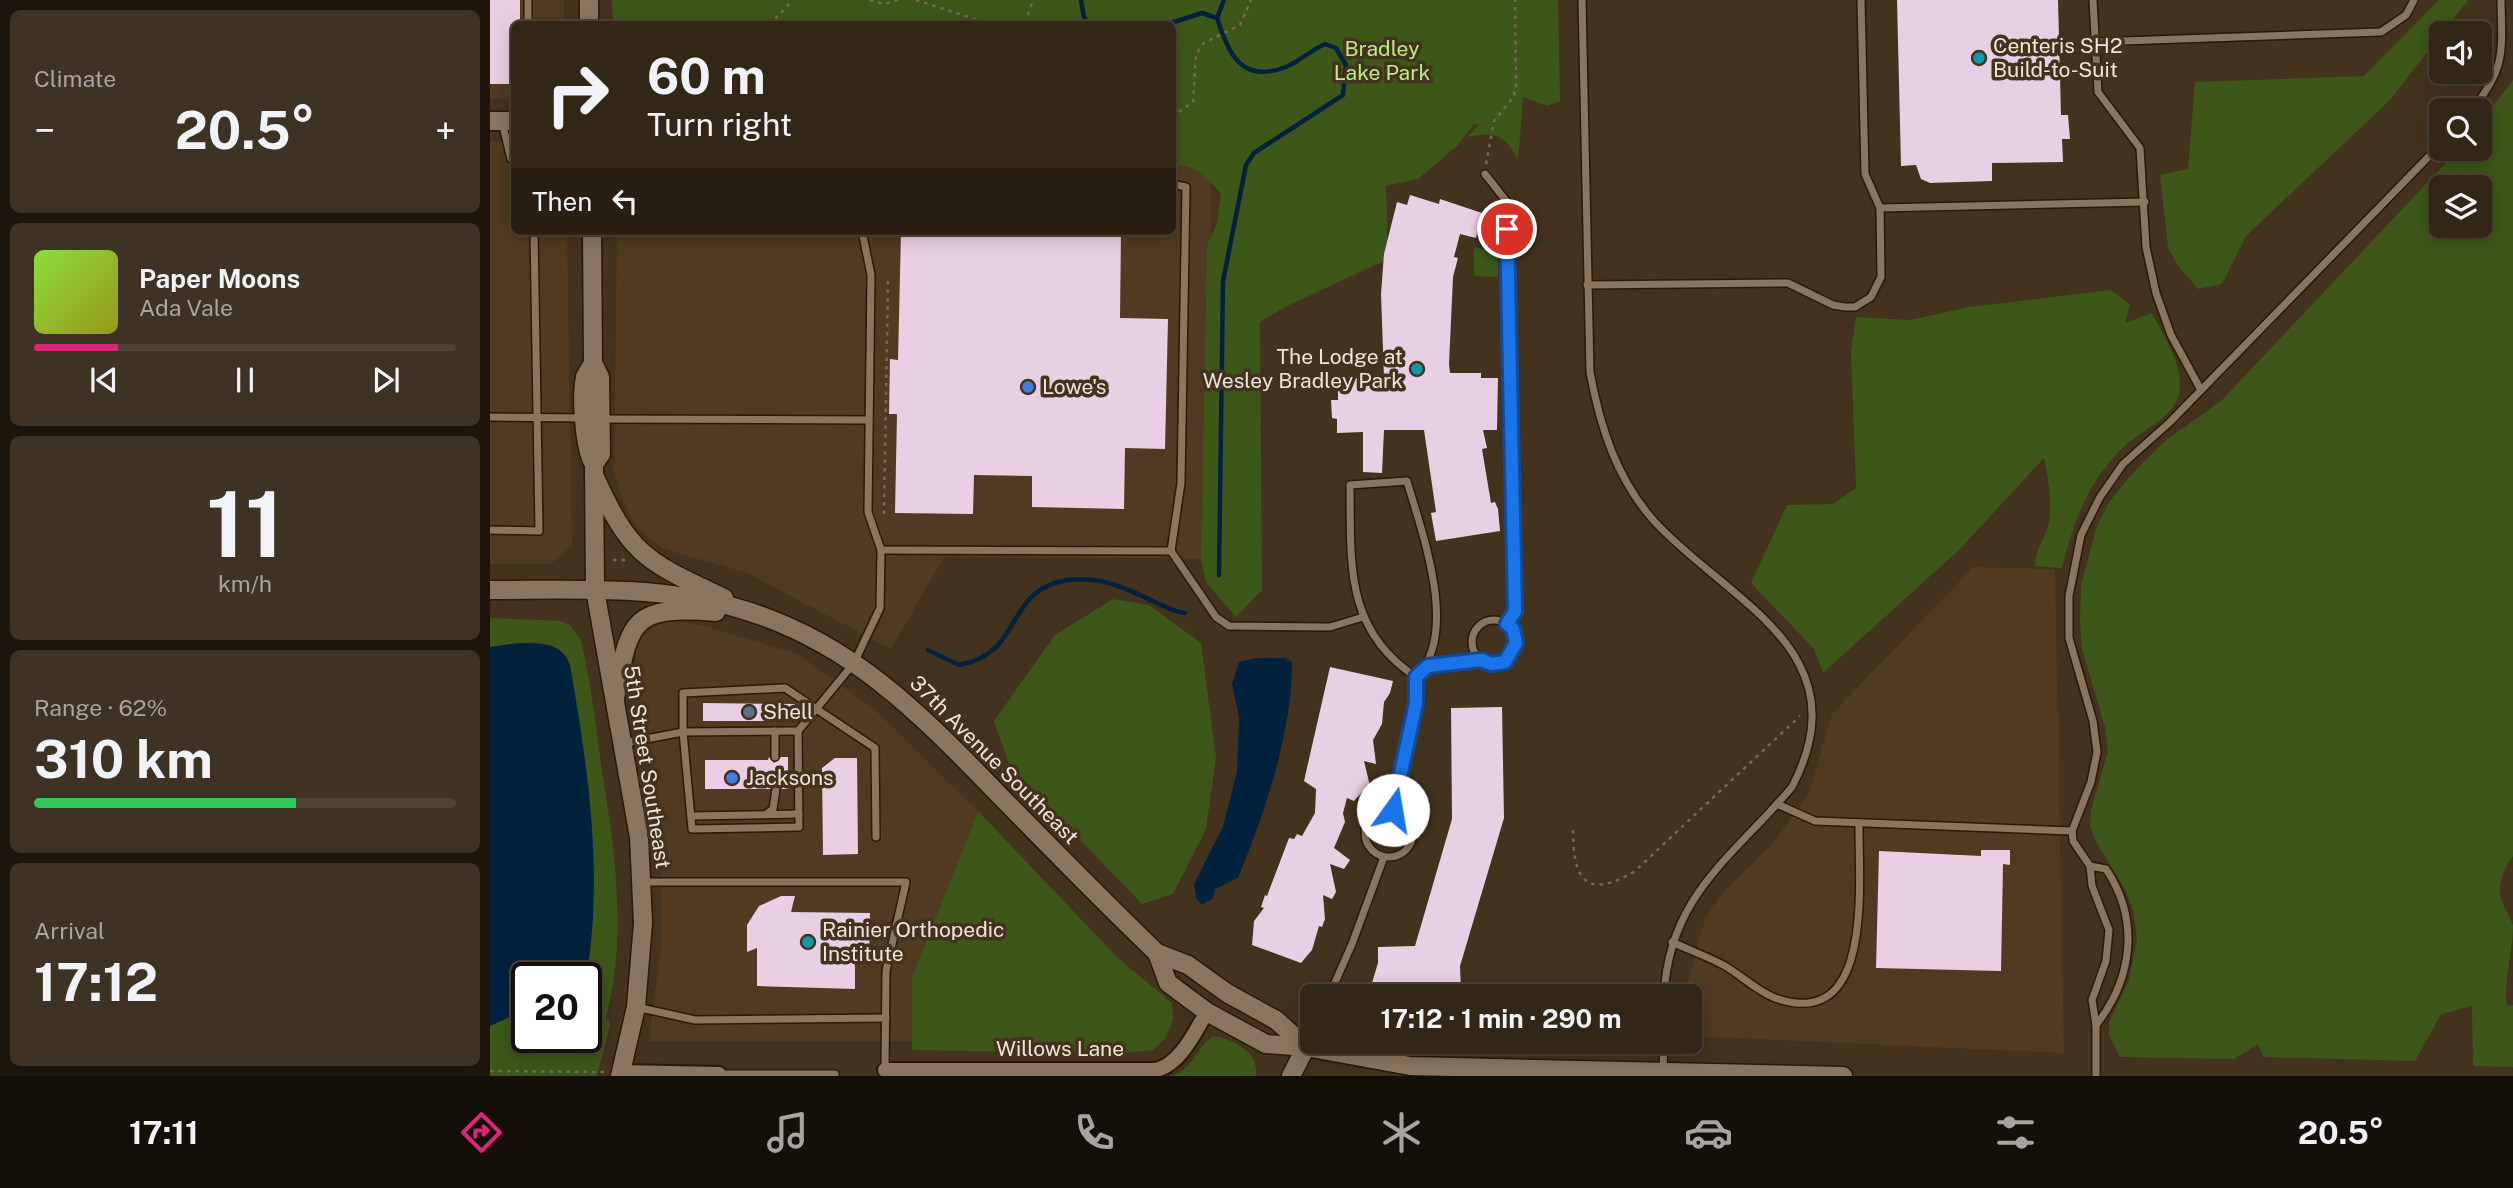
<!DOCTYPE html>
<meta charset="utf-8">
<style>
body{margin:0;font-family:"Public Sans",sans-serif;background:#3d3223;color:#f1f3f6;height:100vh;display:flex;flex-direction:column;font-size:26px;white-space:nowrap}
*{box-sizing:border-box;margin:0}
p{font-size:23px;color:#a8a5a1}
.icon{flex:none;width:38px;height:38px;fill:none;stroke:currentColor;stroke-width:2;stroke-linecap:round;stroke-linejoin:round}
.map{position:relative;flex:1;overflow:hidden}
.drawer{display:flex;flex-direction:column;gap:10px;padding:10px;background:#1c150c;width:490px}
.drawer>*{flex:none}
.hud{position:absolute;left:21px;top:21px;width:665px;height:214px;border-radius:10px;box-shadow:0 4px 18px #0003,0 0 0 2px #4d4335;background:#322616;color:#f1f3f6;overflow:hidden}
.fabs{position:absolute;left:1939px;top:21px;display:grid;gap:14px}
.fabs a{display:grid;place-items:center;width:63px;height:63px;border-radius:10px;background:#322616;box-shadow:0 4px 18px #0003,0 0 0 2px #4d4335;font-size:35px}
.speed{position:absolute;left:21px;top:962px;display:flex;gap:14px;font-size:35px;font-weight:700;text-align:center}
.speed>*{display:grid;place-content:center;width:91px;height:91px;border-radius:50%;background:#322616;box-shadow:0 4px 18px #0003,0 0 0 2px #4d4335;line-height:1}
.speed .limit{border:4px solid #111;border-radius:10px;background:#fff;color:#111}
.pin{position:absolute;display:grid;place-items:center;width:60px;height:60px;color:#fff;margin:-30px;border:4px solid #fff;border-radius:50%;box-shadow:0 2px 7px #0007}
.me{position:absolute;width:77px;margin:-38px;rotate:13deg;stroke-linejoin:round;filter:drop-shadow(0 0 5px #0008)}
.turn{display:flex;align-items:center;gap:24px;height:147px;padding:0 21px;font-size:32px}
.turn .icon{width:91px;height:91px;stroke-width:2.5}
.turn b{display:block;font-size:49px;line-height:60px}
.then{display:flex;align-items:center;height:66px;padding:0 21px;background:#0003;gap:14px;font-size:26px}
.big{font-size:52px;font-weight:700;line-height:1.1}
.drawer .tile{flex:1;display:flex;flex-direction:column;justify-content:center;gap:10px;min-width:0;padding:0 24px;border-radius:10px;background:#3d3223}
.drawer .dial{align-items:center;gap:0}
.dial b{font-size:91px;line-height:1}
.song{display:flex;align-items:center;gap:21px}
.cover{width:84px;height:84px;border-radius:10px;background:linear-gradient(135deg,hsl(90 70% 55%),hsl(60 70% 35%))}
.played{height:7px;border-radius:4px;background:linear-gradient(90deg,#db2777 20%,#4d4335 20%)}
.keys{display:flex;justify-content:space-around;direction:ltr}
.heat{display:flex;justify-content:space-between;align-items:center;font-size:38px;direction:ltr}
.charge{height:10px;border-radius:5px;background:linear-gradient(90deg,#34c759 62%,#4d4335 0)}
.trip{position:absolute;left:810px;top:984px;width:402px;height:70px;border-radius:10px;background:#322616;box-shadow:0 4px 18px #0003,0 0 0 2px #4d4335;font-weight:700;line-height:70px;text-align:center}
.dock{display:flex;height:112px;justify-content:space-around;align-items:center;background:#140f09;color:#a8a5a1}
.dock .icon{width:49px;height:49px}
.dock .selected{color:#db2777}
.dock b{font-size:32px;color:#f1f3f6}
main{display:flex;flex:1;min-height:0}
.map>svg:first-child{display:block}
.built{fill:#503a21}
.green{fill:#3d5719;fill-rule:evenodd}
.water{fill:#00223d}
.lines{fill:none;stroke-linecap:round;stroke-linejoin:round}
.stream{stroke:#00223d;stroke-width:4.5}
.building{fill:#e9cfe3}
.service-casing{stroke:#291905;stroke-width:10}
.minor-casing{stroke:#291905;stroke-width:18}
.tertiary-casing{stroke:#291905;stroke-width:21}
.secondary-casing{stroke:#291905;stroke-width:21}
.path{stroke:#796a58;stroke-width:2.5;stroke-dasharray:3.5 5;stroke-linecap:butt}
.service{stroke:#8a7660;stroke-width:7}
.minor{stroke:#8a7660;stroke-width:14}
.tertiary{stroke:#8a7660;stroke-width:18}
.secondary{stroke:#8a7660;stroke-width:18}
.route-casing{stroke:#114b97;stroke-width:18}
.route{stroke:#1a73e8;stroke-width:12}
.culture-dot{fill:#0f9aa8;stroke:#43321d;stroke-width:2.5}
.shop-dot{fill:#3f7fe0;stroke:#43321d;stroke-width:2.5}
.service-dot{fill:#5c6f8a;stroke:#43321d;stroke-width:2.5}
.labels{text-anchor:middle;stroke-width:7;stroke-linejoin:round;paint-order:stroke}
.poi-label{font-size:21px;fill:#f0e5d9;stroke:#43321d;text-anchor:start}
.park-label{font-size:21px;fill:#bbeb85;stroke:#43321d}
.street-label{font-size:21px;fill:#f0e5d9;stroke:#43321d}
</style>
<main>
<section class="drawer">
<div class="tile"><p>Climate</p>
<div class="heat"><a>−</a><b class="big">20.5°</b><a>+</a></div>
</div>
<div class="tile">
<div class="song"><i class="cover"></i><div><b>Paper Moons</b><p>Ada Vale</p></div></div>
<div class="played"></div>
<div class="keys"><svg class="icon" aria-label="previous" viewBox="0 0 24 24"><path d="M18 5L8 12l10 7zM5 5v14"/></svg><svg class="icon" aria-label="pause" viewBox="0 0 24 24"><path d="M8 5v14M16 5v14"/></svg><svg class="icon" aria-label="next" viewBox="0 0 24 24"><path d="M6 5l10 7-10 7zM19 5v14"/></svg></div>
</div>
<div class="tile dial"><b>11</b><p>km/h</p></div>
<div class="tile"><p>Range · 62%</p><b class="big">310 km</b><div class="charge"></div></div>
<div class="tile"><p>Arrival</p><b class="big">17:12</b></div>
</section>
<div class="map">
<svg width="2023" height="1076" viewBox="0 0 2023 1076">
<rect width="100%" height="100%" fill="#43321d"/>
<g class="built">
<polygon points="0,0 74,0 74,24 24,24 24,99 0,99"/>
<polygon points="0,141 24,141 24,231 77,231 82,545 61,564 0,564"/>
<polygon points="683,152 721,153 721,559 454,557 401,649 257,573 173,549 147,528 132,499 124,472 127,231 682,231"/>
<polygon points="1483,567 1565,569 1574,1053 1201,1036 1200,996 1194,996 1215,918 1233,892 1282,845 1319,793 1342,714"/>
<polygon points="182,621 211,625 308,654 385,710 488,811 422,977 422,1041 159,1041 171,947 171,859 146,703 146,646 150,638 168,625"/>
</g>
<g class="green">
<path d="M122 0H1068L1070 101 1057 106 1033 97 1028 161C1016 134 1005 131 977 137L989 125 984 124 967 146 928 179 896 186 898 259 795 307 770 322 772 590 746 617 716 582 711 560 717 246 727 223 731 194C717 176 706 165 683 165L682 24H123Z"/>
<polygon points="1949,0 1978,0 1900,100 1756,236 1732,284 1708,289 1689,267 1678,248 1670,175 1698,169 1705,82 1874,76"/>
<path d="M2023 80V856C2015 866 2010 879 2010 891 2010 905 2020 914 2023 926 2023 954 2013 979 2017 1006L2023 1005V1067L1983 1066 1982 1006 1951 1014 1925 1061 1773 1057 1768 1044 1744 1059 1630 1057 1619 1035V1022L1639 980 1647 939 1644 913 1635 889 1605 840 1600 826 1601 811 1618 751 1615 727 1592 649 1590 620 1591 586 1606 528 1619 502 1640 476 1674 442 1732 400 1969 149H1990V123ZM1951 187H1990V226H1951Z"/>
<polygon points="984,248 1008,249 1008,277 984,276"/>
<path d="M1621 290 1640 305 1635 323 1662 313C1673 335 1695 367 1689 393 1684 418 1653 429 1636 445 1600 477 1583 522 1572 568L1545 566C1546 548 1551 545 1557 530 1564 511 1558 477 1554 458L1470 549 1333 673 1324 649 1261 583 1297 505 1343 504 1366 488 1361 351 1366 317 1420 320 1479 307Z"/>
<polygon points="623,599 659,605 711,643 726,758 716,829 683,894 652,904 520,767 504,721 565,635"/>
<path d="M0 618 71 621 80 625 91 640C101 684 106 727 112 771 125 852 138 940 115 1020L119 1019 120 1025 107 1076H0V1026L37 1009V1038H96V979L104 876 101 831 78 660C64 634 24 644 0 647Z"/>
<polygon points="488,811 628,958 682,1003 683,1020 675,1039 663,1050 624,1054 422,1050 422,977"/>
<path d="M724 1036C744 1040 769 1051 766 1076H678C703 1073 705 1047 724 1036Z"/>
</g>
<g class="water">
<path d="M30 643C51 644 72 642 80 665 98 767 114 876 96 979L37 978V1009L0 1026V647Z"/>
<path d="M766 658H795L802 662C802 734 775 812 748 878L725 889 722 899 712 905 706 898 704 884 733 827 747 772 749 717 742 684 749 662Z"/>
</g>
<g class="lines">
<g class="stream">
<polyline points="591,0 594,17 599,24"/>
<polyline points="727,18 734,0"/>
<path d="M678 24 712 13 727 18C739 54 751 84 796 67 810 61 821 50 835 44L846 48 856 65 853 95 764 153 756 165 733 281 729 575"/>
<path d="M438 650 469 665C535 654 513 589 578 580 611 576 635 588 665 602 674 606 684 612 695 613"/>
</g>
</g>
<g class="building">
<polygon points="0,0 30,0 30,24 24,24 24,84 0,84"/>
<polygon points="1407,0 1568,0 1571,115 1578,115 1580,139 1572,139 1573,162 1502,163 1502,181 1440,183 1431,179 1426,165 1411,166"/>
<polygon points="920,195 949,204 950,199 992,213 986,238 970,234 964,257 968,258 963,277 959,364 960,373 991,373 991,378 1008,378 1007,430 993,430 997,448 992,449 1001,503 1005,502 1008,509 1010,531 946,541 941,513 946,512 934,430 894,430 892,473 873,472 873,432 847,433 847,419 842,418 841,400 848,400 848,378 894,378 891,294 894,254 907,202 917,205"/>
<polygon points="411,231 631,231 630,318 678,319 675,449 635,448 634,509 542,507 542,476 484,475 483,514 405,513 407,414 399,414 400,359 408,360"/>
<polygon points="840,667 903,681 900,693 894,702 892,724 883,740 886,764 874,761 880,786 877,794 872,792 864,801 857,798 853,813 855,822 844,848 860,860 854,869 840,864 846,892 842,899 833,895 835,919 832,927 829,926 822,950 811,963 762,945 764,921 774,908 771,907 775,895 777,896 799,838 804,839 807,834 812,836 825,813 826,789 814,781"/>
<polygon points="213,703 305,704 305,721 213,721"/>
<polygon points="1012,707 1014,818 970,966 971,992 878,996 888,963 888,947 925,946 962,819 961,708"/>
<polygon points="279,757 284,763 291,757 298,757 298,789 292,789 286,783 280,789 215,789 215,760 278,760"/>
<polygon points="345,758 367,758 368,854 333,855 332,768"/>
<polygon points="1491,850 1520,850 1520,865 1513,864 1511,971 1386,968 1389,851 1491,856"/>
<polygon points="291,896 305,896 301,912 380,913 379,958 365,958 365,989 267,986 267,948 257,952 257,925 269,906"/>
</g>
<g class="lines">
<defs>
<g id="service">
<path d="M1092 0 1100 372C1110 427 1127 480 1165 522 1239 602 1373 651 1302 787 1243 857 1179 895 1174 996"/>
<polyline points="1603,0 1608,92 1650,148 1656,247 1666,293 1681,335 1711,390"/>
<polyline points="38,24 38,0"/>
<polyline points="1604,42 1891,32 1916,15 1924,0"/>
<path d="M1982 110C2016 67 2012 53 2011 0"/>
<polyline points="12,122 21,159 24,161"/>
<polyline points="995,174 1017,202 1025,611 1018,624"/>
<polyline points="1390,208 1655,202"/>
<polyline points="372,231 381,275 378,512 391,550 390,608 364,663 308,731 309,827 202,829 193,732 193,693 295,688 385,748 386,837"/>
<polyline points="1097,285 1298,283 1343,305 1355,307 1365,307 1381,297 1391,277 1390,208 1375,174 1371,0"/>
<polyline points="0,417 94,418"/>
<polyline points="111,419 379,420"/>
<polyline points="0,530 49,531 44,231"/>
<polyline points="391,550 681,551 691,483 696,187 682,184"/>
<polyline points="681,551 726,617 739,626 840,627 873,617"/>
<circle cx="1004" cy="642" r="22"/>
<polyline points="938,666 991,660"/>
<polyline points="285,731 285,757"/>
<polyline points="135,743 193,732 308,731"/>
<polyline points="1287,804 1325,821 1582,831"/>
<circle cx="899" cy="833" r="24"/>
<path d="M903 810 926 703V677C970 634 932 533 917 481L860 485C861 562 854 630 926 677"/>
<polyline points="276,814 283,809 286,789"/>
<polyline points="201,816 309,814"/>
<path d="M1600 866 1616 869C1650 920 1643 978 1606 1025"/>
<polyline points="152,882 416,882 396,971 395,1069"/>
<path d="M1182 942C1199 950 1219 957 1235 966 1252 976 1267 991 1285 998 1386 1034 1368 879 1369 823"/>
<polyline points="839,996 862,944 894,857"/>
<polyline points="146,1007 205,1020 396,1018"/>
<polyline points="816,1047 822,1033"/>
<polyline points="1173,1070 1174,1041"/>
<polyline points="229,1074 345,1074 345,1076"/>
<polyline points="1606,1076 1606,1025 1602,1000 1616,961 1619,930 1602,886 1600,866 1583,841 1582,831 1601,782 1607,752 1603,721 1579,638 1579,596 1591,535 1610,497 1633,464 1680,422 1951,144"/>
</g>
<g id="minor">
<path d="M395 1070H666C691 1064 705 1031 717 1012"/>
<polyline points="131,1072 229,1074"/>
</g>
<g id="tertiary">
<polyline points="99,0 99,24"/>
<polyline points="0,121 24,121"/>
<polyline points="102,231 103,363 110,377 111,454 104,464 105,590 149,837 153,923 146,1007 130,1076"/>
<path d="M103 363C101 367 97 373 95 377 91 396 94 450 104 464"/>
</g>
<g id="secondary">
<path d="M104 475C141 557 156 561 234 598"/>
<path d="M0 590C83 590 167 585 247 608 364 641 436 720 518 804 567 854 616 904 667 953L698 965 737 993 786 1020 816 1047"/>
<path d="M125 698C140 621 140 605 226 612"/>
<polyline points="667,953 678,983 717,1012 776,1044 816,1047 920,1066 1353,1076"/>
<polyline points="801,1076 816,1047"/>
</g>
</defs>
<use href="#service" class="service-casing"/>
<use href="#minor" class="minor-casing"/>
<use href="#tertiary" class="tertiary-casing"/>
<use href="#secondary" class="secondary-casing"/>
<g class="path">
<polyline points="380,0 394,4 408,0"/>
<polyline points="426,0 488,20 534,24"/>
<polyline points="535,23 543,0"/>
<polyline points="269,24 286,18 303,0"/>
<polyline points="682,117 703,102 706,54 714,43 750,25 761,0"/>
<polyline points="996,164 1004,121 1024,96 1026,87 1025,0"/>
<polyline points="394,514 398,280"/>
<polyline points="123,560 137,560"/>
<path d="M1083 830C1083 881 1097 900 1145 871L1310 716"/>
<polyline points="0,1071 116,1072"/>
</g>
<use href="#service" class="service"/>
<use href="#minor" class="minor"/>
<use href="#tertiary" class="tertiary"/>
<use href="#secondary" class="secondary"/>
</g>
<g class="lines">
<defs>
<polyline id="route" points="903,810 926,703 926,677 938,666 991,660 1002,664 1015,662 1026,643 1023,629 1017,624 1025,611 1017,229"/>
</defs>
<use href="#route" class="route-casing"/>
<use href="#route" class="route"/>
</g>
<g class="culture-dot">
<circle cx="1489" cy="58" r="7"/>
<circle cx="927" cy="369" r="7"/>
<circle cx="318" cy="942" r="7"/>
</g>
<g class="shop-dot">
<circle cx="538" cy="387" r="7"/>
<circle cx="242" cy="778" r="7"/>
</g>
<circle class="service-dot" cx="259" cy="712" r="7"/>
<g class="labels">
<g class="poi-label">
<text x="1503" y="53">Centeris SH2<tspan x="1503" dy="24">Build-to-Suit</tspan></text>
<text x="913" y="364" text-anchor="end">The Lodge at<tspan x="913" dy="24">Wesley Bradley Park</tspan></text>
<text x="552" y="394">Lowe's</text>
<text x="273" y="719">Shell</text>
<text x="256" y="785">Jacksons</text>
<text x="332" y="937">Rainier Orthopedic<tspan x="332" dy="24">Institute</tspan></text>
</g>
<g class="park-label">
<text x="892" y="56">Bradley<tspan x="892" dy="24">Lake Park</tspan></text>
</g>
<g class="street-label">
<text transform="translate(504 760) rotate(45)" y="7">37th Avenue Southeast</text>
<text transform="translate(157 767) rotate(81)" y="7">5th Street Southeast</text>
<text x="570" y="1056">Willows Lane</text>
</g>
</g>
</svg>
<div class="fabs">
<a><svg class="icon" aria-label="sound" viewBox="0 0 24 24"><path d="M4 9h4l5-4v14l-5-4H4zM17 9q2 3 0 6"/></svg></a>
<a><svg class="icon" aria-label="search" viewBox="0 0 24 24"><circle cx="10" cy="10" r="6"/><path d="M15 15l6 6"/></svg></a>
<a><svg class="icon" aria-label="layers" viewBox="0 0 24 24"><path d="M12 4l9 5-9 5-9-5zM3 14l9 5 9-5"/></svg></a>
</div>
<div class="speed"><div class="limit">20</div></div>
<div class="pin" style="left:1017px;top:229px;background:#d93025"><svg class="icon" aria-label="arrive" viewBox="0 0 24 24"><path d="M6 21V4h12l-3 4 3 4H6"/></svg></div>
<svg class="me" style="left:903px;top:810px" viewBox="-20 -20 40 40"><circle r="19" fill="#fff"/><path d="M0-13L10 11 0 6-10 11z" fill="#1a73e8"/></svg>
<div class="trip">17:12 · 1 min · 290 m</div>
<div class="hud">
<div class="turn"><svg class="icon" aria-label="right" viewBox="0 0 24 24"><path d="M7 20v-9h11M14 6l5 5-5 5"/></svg><div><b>60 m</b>Turn right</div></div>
<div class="then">Then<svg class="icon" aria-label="left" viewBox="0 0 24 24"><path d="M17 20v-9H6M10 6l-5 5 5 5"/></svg></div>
</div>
</div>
</main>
<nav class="dock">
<b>17:11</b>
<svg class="icon selected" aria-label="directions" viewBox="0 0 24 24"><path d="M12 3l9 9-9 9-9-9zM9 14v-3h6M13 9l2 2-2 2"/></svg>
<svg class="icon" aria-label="music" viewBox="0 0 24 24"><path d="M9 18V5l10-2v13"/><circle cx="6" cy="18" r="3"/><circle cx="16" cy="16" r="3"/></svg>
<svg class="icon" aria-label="phone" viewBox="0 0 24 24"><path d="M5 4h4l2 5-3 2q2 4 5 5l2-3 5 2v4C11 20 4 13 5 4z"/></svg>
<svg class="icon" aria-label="climate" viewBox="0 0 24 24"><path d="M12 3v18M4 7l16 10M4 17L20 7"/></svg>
<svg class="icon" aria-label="car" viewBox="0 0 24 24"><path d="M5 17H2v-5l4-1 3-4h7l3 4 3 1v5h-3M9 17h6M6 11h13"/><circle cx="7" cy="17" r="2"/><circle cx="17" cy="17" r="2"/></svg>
<svg class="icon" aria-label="filters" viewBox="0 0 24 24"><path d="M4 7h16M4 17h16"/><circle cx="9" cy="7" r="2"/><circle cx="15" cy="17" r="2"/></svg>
<b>20.5°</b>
</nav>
